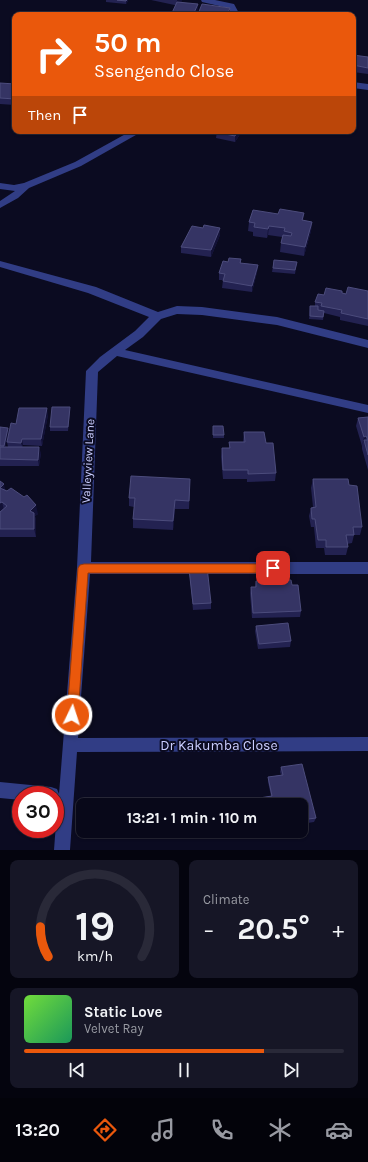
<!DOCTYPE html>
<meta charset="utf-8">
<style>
body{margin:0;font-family:Karla,sans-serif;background:#161626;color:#f1f3f6;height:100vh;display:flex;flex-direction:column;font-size:15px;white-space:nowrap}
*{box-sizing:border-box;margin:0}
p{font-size:13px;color:#989aa2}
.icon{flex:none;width:22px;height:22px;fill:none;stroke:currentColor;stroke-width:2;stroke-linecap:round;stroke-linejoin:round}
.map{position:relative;height:850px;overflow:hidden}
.side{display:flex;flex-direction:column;gap:10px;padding:10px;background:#04040e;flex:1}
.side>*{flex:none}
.guide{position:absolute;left:12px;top:12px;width:344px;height:122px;border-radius:8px;box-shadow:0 1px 3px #0004,0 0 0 1px #292938;background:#ea580c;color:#fff;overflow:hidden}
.speed{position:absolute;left:12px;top:786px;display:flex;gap:8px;font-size:20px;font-weight:700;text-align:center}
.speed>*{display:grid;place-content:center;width:52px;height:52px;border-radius:50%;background:#080819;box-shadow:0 1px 3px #0004,0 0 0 1px #292938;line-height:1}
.speed .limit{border:6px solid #d22;background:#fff;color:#111}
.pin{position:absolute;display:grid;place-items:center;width:34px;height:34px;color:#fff;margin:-17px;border-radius:8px;box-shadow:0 2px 6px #0006}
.me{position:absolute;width:44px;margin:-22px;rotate:4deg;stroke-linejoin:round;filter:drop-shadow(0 0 3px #0008)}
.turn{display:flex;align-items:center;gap:14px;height:84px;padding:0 16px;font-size:18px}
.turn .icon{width:52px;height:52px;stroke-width:2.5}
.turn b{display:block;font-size:28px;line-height:34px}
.then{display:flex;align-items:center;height:38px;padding:0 16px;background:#0003;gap:8px;font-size:15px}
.big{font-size:30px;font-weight:700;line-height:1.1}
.side .widget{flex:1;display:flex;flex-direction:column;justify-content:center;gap:6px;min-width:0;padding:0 14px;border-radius:8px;background:#161626}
.side .dial{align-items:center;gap:0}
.dial svg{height:104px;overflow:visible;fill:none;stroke:#292938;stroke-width:7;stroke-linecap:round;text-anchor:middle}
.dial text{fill:#f1f3f6;stroke:none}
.song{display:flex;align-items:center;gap:12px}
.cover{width:48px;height:48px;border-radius:6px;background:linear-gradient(135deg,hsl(100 70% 55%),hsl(150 70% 35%))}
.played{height:4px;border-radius:2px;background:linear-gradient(90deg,#ea580c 75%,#292938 75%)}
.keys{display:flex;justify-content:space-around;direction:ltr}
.heat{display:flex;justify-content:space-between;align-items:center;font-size:22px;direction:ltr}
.side .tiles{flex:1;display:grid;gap:10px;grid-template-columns:1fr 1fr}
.widget:last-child{grid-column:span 2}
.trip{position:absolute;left:76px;top:798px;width:232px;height:40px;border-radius:8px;background:#080819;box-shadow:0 1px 3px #0004,0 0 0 1px #292938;font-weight:700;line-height:40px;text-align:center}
.dock{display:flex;height:64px;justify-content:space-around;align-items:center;background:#03030a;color:#989aa2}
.dock .icon{width:28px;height:28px}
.dock .on{color:#ea580c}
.dock b{font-size:18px;color:#f1f3f6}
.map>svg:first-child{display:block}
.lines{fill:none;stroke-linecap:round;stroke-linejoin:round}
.minor{fill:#313d85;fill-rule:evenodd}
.wall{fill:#232251}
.shaded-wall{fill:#121136}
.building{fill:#353464;stroke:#4c4c7c}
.route{fill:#ea580c;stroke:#983908}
.labels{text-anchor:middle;stroke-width:4;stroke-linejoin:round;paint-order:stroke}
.street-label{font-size:12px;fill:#cbceff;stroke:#0b0b21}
.near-street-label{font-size:14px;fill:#cbceff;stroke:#0b0b21}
</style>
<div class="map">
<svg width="368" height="850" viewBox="0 0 368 850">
<rect width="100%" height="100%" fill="#0b0b21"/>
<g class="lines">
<g class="minor">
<polygon points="201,0 215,0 234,4 240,15 232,15 228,8 202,2"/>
<polygon points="353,82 368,84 368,90 353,88"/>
<polygon points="131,131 143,131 81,166 29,188 18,198 0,208 0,201 15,191 0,189 0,183 14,185 24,183 75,162"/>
<polygon points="0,261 96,287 158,312 177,306 202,307 277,317 368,340 368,348 277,325 202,315 177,314 161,319 143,337 125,350 368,405 368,413 117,356 98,372 91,562 368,562 368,574 90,574 78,738 368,737 368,751 77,752 70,850 54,850 58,796 55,801 55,795 21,795 21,800 0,798 0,782 51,787 57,789 59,794 77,568 86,371 100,357 135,331 149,317 88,293 0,267"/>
</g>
</g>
<g class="wall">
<polygon points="106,0 128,0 128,1 126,4 106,2"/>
<polygon points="151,0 182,0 181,2 198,10"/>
<polygon points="353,55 368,57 368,74 353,72"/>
<polygon points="0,83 15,84 15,105 0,104"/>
<polygon points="202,131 213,131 212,133"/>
<polygon points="217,131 242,131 235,142 216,138"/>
<polygon points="304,213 303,220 312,222 311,231 304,256 280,252 281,243 282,237 268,235 267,238 253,236 253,232 248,231 249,222 278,214"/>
<polygon points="203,228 220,228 220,235 211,257 181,253 181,247"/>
<polygon points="241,259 241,263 258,265 257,272 252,292 222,288 223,280 219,280 219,273 228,262"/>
<polygon points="274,260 297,262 295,274 272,272"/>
<polygon points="368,291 368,326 340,320 340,317 324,313 323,320 309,319 310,306 315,306 315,302 324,295 342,294 346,294"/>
<polygon points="70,411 68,431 50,431 50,427"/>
<polygon points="48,415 42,446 23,445 23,447 41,453 39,466 0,466 0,427 9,431 5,447 8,447 7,442 16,424"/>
<polygon points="368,417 368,470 362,449 362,446 356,426 358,418"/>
<polygon points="213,426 224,435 224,438 213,438"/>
<polygon points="244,432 266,443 276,473 275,481 247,482 247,479 223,479 221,457 222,448 229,448 229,442 243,442"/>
<polygon points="313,479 349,485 362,527 360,535 354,535 352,543 347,544 348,547 346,555 325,555 324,548 316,548 314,527 311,527 309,516 311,508 313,507 311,488"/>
<polygon points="0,481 5,491 38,514 35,516 36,521 36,537 0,537"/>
<polygon points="190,487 189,509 175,509 173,530 133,528 133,519 134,507 129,506 129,498"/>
<polygon points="189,569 211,603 211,609 193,610"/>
<polygon points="256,581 292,585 301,611 300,617 252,618 250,593 251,587 255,587"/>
<polygon points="256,626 291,641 290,647 258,649 255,631"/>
<polygon points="281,767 316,818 314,822 301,824 301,805 253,805 253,799 271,796 268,782 268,777 281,775 280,772"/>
</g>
<g class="shaded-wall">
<polygon points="127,0 128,0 128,1 126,4 126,1"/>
<polygon points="177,0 182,0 182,1 177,6"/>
<polygon points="198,4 198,10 196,15 193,15"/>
<polygon points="230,8 230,14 229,15 227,15"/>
<polygon points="238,131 242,131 235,142 235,136"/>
<polygon points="312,222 311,231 304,256 305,247"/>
<polygon points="269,226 268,235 267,238 268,229"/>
<polygon points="220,228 220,235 211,257 211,250"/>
<polygon points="258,265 257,272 252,292 252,286"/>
<polygon points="70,407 70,411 68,431 68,427"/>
<polygon points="47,408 48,415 42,446 41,439"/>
<polygon points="8,428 9,431 5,450 4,446"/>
<polygon points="366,436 365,444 364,440 362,446 364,437"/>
<polygon points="22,439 23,445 23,449 21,443"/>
<polygon points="39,447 41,453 39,466 38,460"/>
<polygon points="4,484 6,493 0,488"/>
<polygon points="175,500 175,509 173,530 173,521"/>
<polygon points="2,502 4,510 0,514 0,503"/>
<polygon points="36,505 38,514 35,516 36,521 36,537 30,511"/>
</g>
<g class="building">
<polygon points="117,0 127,0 126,1"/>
<polygon points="177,2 198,4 193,15 171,15"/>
<polygon points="202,4 230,8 227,15 198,14"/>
<polygon points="353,55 368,57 368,68 353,65"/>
<polygon points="0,83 15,84 15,99 0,98"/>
<polygon points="217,131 238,131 235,136 216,132"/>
<polygon points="280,209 304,213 302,220 312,222 305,247 281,243 283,235 291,236 292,233 284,231 285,228 269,226 268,229 254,227 255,223 249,222 253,210 278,214"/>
<polygon points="204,225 220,228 211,250 181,247 192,226 203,228"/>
<polygon points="229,258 241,259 240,263 258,265 252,286 223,281 225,274 219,273 223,261 228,262"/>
<polygon points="274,260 297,262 295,270 273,268"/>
<polygon points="348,287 368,291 368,319 341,313 342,310 321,306 322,303 315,302 318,294 324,295 326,288 342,291 342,293 346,294"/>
<polygon points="310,306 318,306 318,310 324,311 323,317 310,316"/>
<polygon points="52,407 70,407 68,427 50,427"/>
<polygon points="19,408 47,408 41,439 22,439 21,443 7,442 11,423 16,424"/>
<polygon points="368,417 368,455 364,440 368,440 366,436 364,437 358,418"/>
<polygon points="213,426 223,426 224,435 213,435"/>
<polygon points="0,427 8,428 4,446 0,446"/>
<polygon points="244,432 264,432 266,443 273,443 276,473 248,474 248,470 223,470 222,448 230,448 229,442 245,442"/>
<polygon points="0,447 39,447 38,460 0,459"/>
<polygon points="131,476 190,479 189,501 175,500 173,521 133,519 135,498 129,498"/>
<polygon points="313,479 348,479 349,485 357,486 362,527 353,527 354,535 346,535 348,547 326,547 326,540 318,540 315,519 312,519 311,508 316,507"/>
<polygon points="0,481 4,484 0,488 7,491 11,488 24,497 27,495 36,505 30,511 34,513 34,529 0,529 0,512 7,506 2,502 0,503"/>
<polygon points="207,567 211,603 193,604 189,569"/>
<polygon points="291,580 292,585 298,585 301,611 253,613 251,587 256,587 256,581"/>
<polygon points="288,623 291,641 259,644 256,626"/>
<polygon points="302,764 316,818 301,820 301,805 255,805 253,799 272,796 268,777 283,775 281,767"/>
</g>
<polygon class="route" points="84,564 273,564 277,565 278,568 277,571 273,573 88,573 78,715 76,719 72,721 69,719 67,715 78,568 80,565"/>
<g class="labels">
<g class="street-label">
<text transform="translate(88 461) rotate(-87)" y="4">Valleyview Lane</text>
</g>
<g class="near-street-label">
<text x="219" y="750">Dr Kakumba Close</text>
</g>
</g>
</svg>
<div class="speed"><div class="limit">30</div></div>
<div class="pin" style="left:273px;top:568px;background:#d93025"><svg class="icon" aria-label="arrive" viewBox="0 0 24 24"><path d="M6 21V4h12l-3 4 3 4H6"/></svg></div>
<svg class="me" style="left:72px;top:715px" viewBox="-20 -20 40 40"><circle r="17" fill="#ea580c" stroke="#fff" stroke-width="3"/><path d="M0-11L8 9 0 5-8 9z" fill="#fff"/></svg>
<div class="trip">13:21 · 1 min · 110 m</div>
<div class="guide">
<div class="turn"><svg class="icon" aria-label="right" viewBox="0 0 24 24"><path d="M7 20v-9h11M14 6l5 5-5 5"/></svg><div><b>50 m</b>Ssengendo Close</div></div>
<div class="then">Then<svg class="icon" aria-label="arrive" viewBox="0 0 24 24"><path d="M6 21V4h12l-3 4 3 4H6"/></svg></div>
</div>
</div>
<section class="side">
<div class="tiles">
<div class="widget dial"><svg viewBox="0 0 100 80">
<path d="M14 69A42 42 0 1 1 86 69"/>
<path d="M14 69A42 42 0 0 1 8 46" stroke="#ea580c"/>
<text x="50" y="56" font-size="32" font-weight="700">19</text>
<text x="50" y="72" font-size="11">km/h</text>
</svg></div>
<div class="widget"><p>Climate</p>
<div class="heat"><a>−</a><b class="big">20.5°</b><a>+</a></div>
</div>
<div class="widget">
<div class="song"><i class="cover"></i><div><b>Static Love</b><p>Velvet Ray</p></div></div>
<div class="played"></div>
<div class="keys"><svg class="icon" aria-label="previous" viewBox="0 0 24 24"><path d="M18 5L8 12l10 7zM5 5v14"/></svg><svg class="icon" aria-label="pause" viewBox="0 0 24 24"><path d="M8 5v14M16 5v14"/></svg><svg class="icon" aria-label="next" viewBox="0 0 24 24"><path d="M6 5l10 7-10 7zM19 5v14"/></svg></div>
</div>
</div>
</section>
<nav class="dock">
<b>13:20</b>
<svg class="icon on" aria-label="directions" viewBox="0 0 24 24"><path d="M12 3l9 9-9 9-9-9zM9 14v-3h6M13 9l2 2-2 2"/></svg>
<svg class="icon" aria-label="music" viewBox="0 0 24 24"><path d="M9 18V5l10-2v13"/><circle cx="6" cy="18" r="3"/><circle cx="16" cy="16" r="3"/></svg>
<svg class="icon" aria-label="phone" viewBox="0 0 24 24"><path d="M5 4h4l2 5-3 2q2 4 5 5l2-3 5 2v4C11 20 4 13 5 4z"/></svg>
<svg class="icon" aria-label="climate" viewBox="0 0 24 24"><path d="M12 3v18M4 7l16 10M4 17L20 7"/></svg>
<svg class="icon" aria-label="car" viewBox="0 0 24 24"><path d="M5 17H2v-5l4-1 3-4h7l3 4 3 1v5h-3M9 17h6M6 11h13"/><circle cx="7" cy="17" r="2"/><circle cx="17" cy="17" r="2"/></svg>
</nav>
